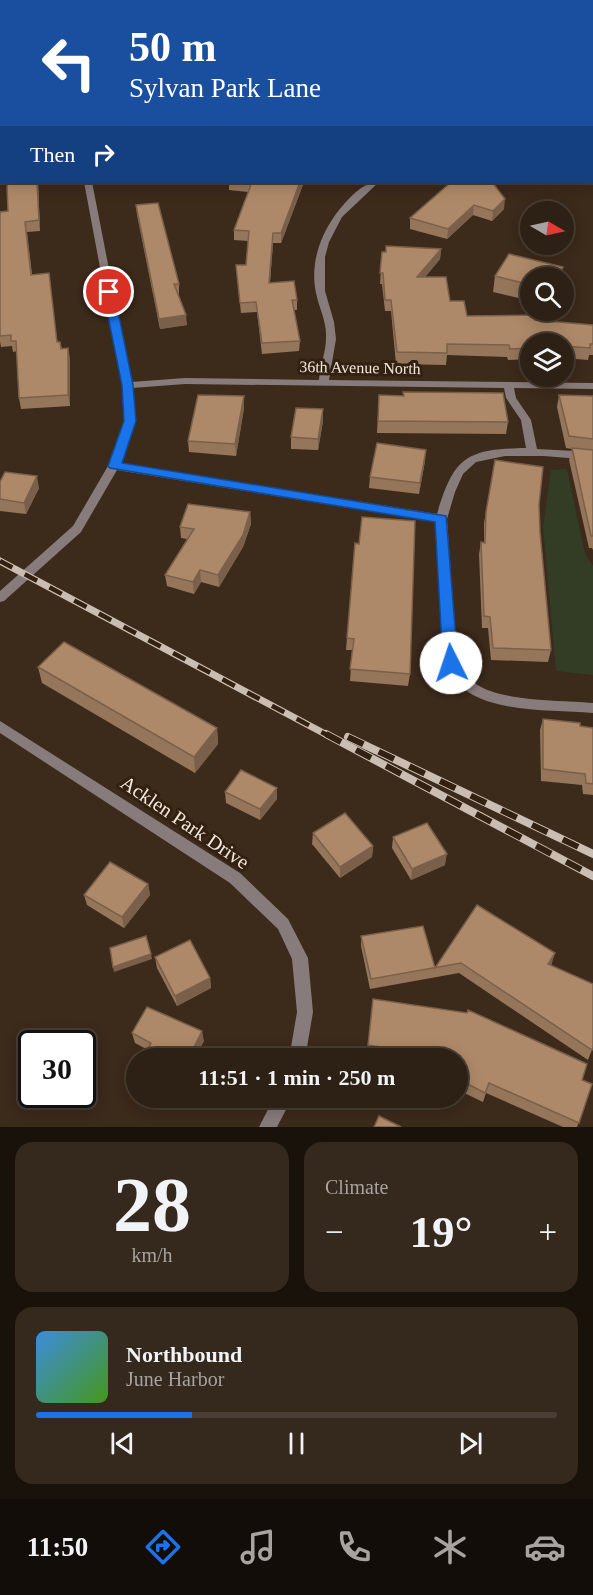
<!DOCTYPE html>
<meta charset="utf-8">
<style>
body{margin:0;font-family:"Times New Roman",serif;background:#35281d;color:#f1f3f6;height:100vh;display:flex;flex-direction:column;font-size:22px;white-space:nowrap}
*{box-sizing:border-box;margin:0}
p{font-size:20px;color:#a7a3a0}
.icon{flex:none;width:33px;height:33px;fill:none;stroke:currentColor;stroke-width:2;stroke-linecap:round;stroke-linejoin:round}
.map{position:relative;height:1127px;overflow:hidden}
.sheet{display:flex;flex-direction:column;gap:15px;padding:15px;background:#19120b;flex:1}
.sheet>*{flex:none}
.banner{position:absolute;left:0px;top:0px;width:594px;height:183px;box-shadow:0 3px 15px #0003,0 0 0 2px #483e34;background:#1a4fa0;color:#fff;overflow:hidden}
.needle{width:39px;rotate:99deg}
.buttons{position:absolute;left:520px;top:201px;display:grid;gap:12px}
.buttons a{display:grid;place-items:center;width:54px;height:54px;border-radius:50%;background:#2d2014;box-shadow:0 3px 15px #0003,0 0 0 2px #483e34;font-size:30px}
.speed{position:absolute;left:18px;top:1030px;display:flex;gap:12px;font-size:30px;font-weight:700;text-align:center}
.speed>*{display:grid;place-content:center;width:78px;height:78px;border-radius:50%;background:#2d2014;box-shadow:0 3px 15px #0003,0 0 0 2px #483e34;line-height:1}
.speed .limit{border:3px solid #111;border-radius:9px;background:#fff;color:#111}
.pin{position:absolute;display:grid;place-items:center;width:51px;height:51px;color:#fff;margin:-26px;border:3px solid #fff;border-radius:50%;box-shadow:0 2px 6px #0007}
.me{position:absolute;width:66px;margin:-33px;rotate:356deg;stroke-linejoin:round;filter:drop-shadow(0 0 4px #0008)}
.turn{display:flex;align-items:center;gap:21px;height:126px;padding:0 30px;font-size:27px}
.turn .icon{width:78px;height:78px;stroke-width:2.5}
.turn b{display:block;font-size:42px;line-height:51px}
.then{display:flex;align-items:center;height:57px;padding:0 30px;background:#0003;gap:12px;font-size:22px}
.big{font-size:45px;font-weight:700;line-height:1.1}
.sheet .widget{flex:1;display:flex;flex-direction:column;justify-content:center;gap:9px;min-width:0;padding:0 21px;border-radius:18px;background:#35281d}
.sheet .dial{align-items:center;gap:0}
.dial b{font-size:78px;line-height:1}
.song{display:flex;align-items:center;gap:18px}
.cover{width:72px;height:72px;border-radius:9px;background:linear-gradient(135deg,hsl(210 70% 55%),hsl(100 70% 35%))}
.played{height:6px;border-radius:3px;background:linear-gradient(90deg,#1a73e8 30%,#483e34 30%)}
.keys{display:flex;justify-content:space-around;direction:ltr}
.heat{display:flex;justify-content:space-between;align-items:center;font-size:33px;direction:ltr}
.sheet .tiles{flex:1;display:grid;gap:15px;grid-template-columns:1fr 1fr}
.widget:last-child{grid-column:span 2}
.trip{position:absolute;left:126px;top:1048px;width:342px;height:60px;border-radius:30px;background:#2d2014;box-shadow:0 3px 15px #0003,0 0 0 2px #483e34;font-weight:700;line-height:60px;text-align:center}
.tabs{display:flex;height:96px;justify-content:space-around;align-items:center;background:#120d08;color:#a7a3a0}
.tabs .icon{width:42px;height:42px}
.tabs .current{color:#1a73e8}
.tabs b{font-size:27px;color:#f1f3f6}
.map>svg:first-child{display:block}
.green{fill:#333d25}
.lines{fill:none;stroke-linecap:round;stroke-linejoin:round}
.street{fill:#887b7b;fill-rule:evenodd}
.rail-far1-casing{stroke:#cabdb2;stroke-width:7}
.rail-casing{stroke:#cabdb2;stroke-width:8}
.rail-far1{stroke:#322111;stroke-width:4.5;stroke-dasharray:14;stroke-linecap:butt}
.rail{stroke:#322111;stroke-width:6;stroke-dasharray:17;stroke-linecap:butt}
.wall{fill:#96765a}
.shaded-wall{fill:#7a604a}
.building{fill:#ae8969;stroke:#7a604a;stroke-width:1.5}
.route{fill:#1a73e8;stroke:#114b97;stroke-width:1.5}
.labels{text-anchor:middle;stroke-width:6;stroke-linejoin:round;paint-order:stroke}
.street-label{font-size:16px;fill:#f3e7dd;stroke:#322111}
.near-street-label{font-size:20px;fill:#f3e7dd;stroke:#322111}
</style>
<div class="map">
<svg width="593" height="1127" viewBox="0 0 593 1127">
<rect width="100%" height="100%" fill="#3c2a1b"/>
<polygon class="green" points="567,469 585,554 593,566 593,675 556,671 543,527 551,470"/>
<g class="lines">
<g class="street">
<polygon points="256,0 263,0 255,2"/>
<rect x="592" y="64" width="1" height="4"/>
<rect x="0" y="105" width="2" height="4"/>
<rect x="592" y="136" width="1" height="4"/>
<path d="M84 182H92L131 382 185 378 319 380C320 366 326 352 326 338 327 322 319 308 316 293 309 260 323 227 345 203 354 193 365 182 379 182L342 217 329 242 325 257V291L334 322 336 339 329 380 593 383V389L514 388 516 398 531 420 537 449 593 452V460L544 456H505L476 462 463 474 455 492 447 519 457 662C463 670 468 679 476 684 502 702 561 700 593 703V713C556 710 501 713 468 692 458 685 450 674 445 663L435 522 117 470 81 532 4 601 0 602V591L73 526 108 466 125 421 122 385ZM185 384 504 388 506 398 521 420 526 448C466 449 454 457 437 514L120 463 135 421 132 388Z"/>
<polygon points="0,721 240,873 288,919 308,958 313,1012 305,1059 289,1059 297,1012 292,959 278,929 230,883 0,733"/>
<polygon points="274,1098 292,1098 277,1127 259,1127"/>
</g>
<defs>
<polyline id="rail-far1" points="0,561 329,736"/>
<g id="rail">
<polyline points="326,734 593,876"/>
<polyline points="348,737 593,854"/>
</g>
</defs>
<use href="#rail-far1" class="rail-far1-casing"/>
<use href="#rail" class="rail-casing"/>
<use href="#rail-far1" class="rail-far1"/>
<use href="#rail" class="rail"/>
</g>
<g class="wall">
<polygon points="38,182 40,231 27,232 32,274 58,342 70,358 70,406 21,409 19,398 17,351 13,352 12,346 1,347 0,341 0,212 8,211"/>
<polygon points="229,182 304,182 281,243 273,243 270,283 297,300 297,310 294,310 300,341 299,351 262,354 257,312 241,313 236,265 246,265 248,241 234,240 234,230 248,192 229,190"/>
<polygon points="468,182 504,209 492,221 473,215 447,239 410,229 410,218"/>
<polygon points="136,205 179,284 179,294 178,294 187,325 160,329 137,215"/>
<polygon points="441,249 440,259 425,277 450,301 467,316 538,315 537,320 593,325 593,355 589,355 588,360 564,358 564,344 531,344 531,359 508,360 507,357 447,355 446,365 396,364 391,311 385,311 382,284 380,284 382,252"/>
<polygon points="495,276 531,278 531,301 493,292"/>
<polygon points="403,392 508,422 506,434 377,433 379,395 403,396"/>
<polygon points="559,395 593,396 593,550 592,548 589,548 569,460 572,449 566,448 557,407"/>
<polygon points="244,408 236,456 189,452 188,441"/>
<polygon points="323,409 323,421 318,450 291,449 291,437"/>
<polygon points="495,460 539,505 540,532 551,650 548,662 491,660 488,628 482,628 479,554 481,542 484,543 484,523"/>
<polygon points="425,461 419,494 369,488 370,477"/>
<polygon points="0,482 39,488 26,514 0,511"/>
<polygon points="250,512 251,524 243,547 219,587 201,582 194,594 167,586 165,575 187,539 181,538 180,527"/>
<polygon points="355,543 410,674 408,686 350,681 352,650 346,650 347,638"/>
<polygon points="38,667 217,728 218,744 195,773 42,683"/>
<polygon points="543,719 593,728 593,795 583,794 582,785 541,781 540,730"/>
<polygon points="225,792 277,799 260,820 226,803"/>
<polygon points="313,833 373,846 372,857 340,878 312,844"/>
<polygon points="393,837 445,865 411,880 392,848"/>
<polygon points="148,884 150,895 124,928 87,905 84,895"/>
<polygon points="477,905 552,963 551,965 593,1047 588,1060 459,973 370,989 361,946 361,936 435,968"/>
<polygon points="155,957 210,978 211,988 177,1006 157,968"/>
<polygon points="373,999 592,1084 577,1127 563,1127 486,1093 483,1102 458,1090 458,1059 395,1059 367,1055"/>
<polygon points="132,1033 204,1041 194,1059 144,1059 148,1050 135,1043"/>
</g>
<g class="shaded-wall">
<polygon points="0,126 1,126 2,131 2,136 0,138"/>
<polygon points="37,182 38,182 40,231 39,220"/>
<polygon points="300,182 304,182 281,243 281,233"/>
<polygon points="505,199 504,209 492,221 493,211"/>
<polygon points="474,205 473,215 447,239 448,229"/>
<polygon points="273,233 273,243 269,293 269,283"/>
<polygon points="441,249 440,259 416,288 417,277"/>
<polygon points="563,267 561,278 557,278"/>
<polygon points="186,315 187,325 160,329 159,319"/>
<polygon points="68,348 70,358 70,406 68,395"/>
<polygon points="244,396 244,408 236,456 235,444"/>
<polygon points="323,409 323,421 318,450 318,439"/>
<polygon points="426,450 425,461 419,494 420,483"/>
<polygon points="37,476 39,488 26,514 24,503"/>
<polygon points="250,512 251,524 243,547 219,587 218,575"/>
<polygon points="200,570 201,582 194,594 193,582"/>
<polygon points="217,728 218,744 195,773 194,757"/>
<polygon points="277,788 277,799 260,820 260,809"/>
<polygon points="373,846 372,857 340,878 340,867"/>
<polygon points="447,854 445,865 411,880 412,869"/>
<polygon points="148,884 150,895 124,928 122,917"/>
<polygon points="555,953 552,963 545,974 548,964"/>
<polygon points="151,954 152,959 114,972 113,967"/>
<polygon points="210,978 211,988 177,1006 175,996"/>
<polygon points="202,1031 204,1041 194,1059 188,1059"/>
</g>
<g class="building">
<polygon points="0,0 198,0 197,2 2,2 2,19 0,19"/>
<polygon points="296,0 335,0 334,2 295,2"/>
<polygon points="377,0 593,0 593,38 592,2 376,2"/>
<polygon points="8,182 37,182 39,220 25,222 31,275 49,273 57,342 60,342 61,349 68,348 68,395 19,398 16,341 11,341 11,335 0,336 0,212 8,211 7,187"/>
<polygon points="244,182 300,182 281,233 273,233 269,283 294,281 297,300 292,300 300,341 262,343 256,302 240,303 236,265 246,265 249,231 234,230 252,182"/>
<polygon points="468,182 492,182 505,199 493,211 474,205 448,229 410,218 449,184"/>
<polygon points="158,203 179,284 174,284 186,315 159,319 136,205"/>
<polygon points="386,246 441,249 417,277 446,277 450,301 464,301 467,316 538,315 535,320 593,325 593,344 590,344 590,348 564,346 564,344 531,344 531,348 510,349 509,345 447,344 447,353 397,352 391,300 385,300 383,273 380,273 382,252 386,252"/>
<polygon points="509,254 563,267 557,278 531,278 531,285 495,276"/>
<polygon points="403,392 503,393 508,422 378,421 379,395 404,396"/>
<polygon points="198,395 244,396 235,444 188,441"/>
<polygon points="559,395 593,396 593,439 569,436"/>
<polygon points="296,408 323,409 318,439 291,437"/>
<polygon points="377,443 426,450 420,483 370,477"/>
<polygon points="572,448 593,450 593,536 591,536"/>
<polygon points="495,460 543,467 539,505 540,532 551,650 493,648 490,617 484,616 481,542 485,543 486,512"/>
<polygon points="5,472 37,476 24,503 0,499 0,482"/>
<polygon points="188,504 250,512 243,535 218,575 200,570 193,582 165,575 194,529 180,527"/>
<polygon points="362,517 415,521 410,674 350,669 354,639 347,638 355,543 359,544"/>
<polygon points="64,642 217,728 194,757 38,667"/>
<polygon points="543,719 580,723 580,726 593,728 593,784 586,783 585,774 543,769"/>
<polygon points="241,770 277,788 260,809 225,792"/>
<polygon points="345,813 373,846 340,867 313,833"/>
<polygon points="427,823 447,854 412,869 393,837"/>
<polygon points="110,862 148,884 122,917 84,895"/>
<polygon points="477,905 555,953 548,964 593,984 593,1047 592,1050 461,963 371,979 361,936 423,926 435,968"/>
<polygon points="146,936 151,954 113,967 110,948"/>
<polygon points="190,940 210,978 175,996 155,957"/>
<polygon points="373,999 467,1013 468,1010 587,1064 582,1080 592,1084 579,1123 489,1083 485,1093 458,1079 458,1059 448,1059 448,1057 368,1045"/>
<polygon points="147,1007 202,1031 188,1059 145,1059 143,1058 151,1043 132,1033"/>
<polygon points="379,1116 401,1127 374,1127"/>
</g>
<polygon class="route" points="109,289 114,292 133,385 136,421 122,463 446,516 458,663 456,667 451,669 443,663 435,522 110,468 108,466 124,421 122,385 103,292"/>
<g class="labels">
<g class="street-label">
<text transform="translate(360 367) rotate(1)" y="6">36th Avenue North</text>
</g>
<g class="near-street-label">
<text transform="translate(185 822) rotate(34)" y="7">Acklen Park Drive</text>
</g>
</g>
</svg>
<div class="buttons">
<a><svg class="needle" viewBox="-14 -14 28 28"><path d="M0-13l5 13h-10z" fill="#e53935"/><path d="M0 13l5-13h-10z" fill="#a7a3a0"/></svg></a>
<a><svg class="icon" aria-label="search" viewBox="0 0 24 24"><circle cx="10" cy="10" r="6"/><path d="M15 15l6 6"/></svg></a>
<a><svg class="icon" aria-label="layers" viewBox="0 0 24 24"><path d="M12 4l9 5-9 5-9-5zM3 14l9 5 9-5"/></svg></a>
</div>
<div class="speed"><div class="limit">30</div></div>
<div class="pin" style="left:109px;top:292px;background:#d93025"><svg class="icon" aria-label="arrive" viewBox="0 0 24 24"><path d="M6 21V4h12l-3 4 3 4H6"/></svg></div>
<svg class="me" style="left:451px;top:663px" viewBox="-20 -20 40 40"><circle r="19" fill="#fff"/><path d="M0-13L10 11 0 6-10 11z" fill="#1a73e8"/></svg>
<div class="trip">11:51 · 1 min · 250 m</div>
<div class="banner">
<div class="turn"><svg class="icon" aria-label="left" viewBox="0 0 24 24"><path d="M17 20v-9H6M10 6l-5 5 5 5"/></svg><div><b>50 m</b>Sylvan Park Lane</div></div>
<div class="then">Then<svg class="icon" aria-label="right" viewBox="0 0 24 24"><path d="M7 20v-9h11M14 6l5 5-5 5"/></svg></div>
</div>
</div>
<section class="sheet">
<div class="tiles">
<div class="widget dial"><b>28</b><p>km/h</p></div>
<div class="widget"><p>Climate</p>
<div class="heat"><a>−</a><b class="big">19°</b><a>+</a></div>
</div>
<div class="widget">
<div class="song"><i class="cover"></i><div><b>Northbound</b><p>June Harbor</p></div></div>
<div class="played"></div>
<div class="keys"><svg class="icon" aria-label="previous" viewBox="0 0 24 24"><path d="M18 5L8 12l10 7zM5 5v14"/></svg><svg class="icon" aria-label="pause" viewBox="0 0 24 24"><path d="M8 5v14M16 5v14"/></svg><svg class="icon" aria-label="next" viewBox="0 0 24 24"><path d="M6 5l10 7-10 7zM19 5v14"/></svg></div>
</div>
</div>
</section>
<nav class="tabs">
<b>11:50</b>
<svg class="icon current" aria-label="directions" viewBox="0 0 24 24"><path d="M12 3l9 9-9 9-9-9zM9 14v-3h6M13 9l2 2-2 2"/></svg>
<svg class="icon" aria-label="music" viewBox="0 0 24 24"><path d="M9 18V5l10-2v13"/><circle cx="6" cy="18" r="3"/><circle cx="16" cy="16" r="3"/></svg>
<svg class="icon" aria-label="phone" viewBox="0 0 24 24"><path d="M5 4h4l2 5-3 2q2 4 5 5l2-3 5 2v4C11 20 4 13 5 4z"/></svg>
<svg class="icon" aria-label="climate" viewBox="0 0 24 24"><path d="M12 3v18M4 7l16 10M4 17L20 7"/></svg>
<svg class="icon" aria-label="car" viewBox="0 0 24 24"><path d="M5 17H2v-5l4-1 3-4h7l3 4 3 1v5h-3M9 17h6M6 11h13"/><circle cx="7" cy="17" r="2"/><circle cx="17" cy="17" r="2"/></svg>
</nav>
